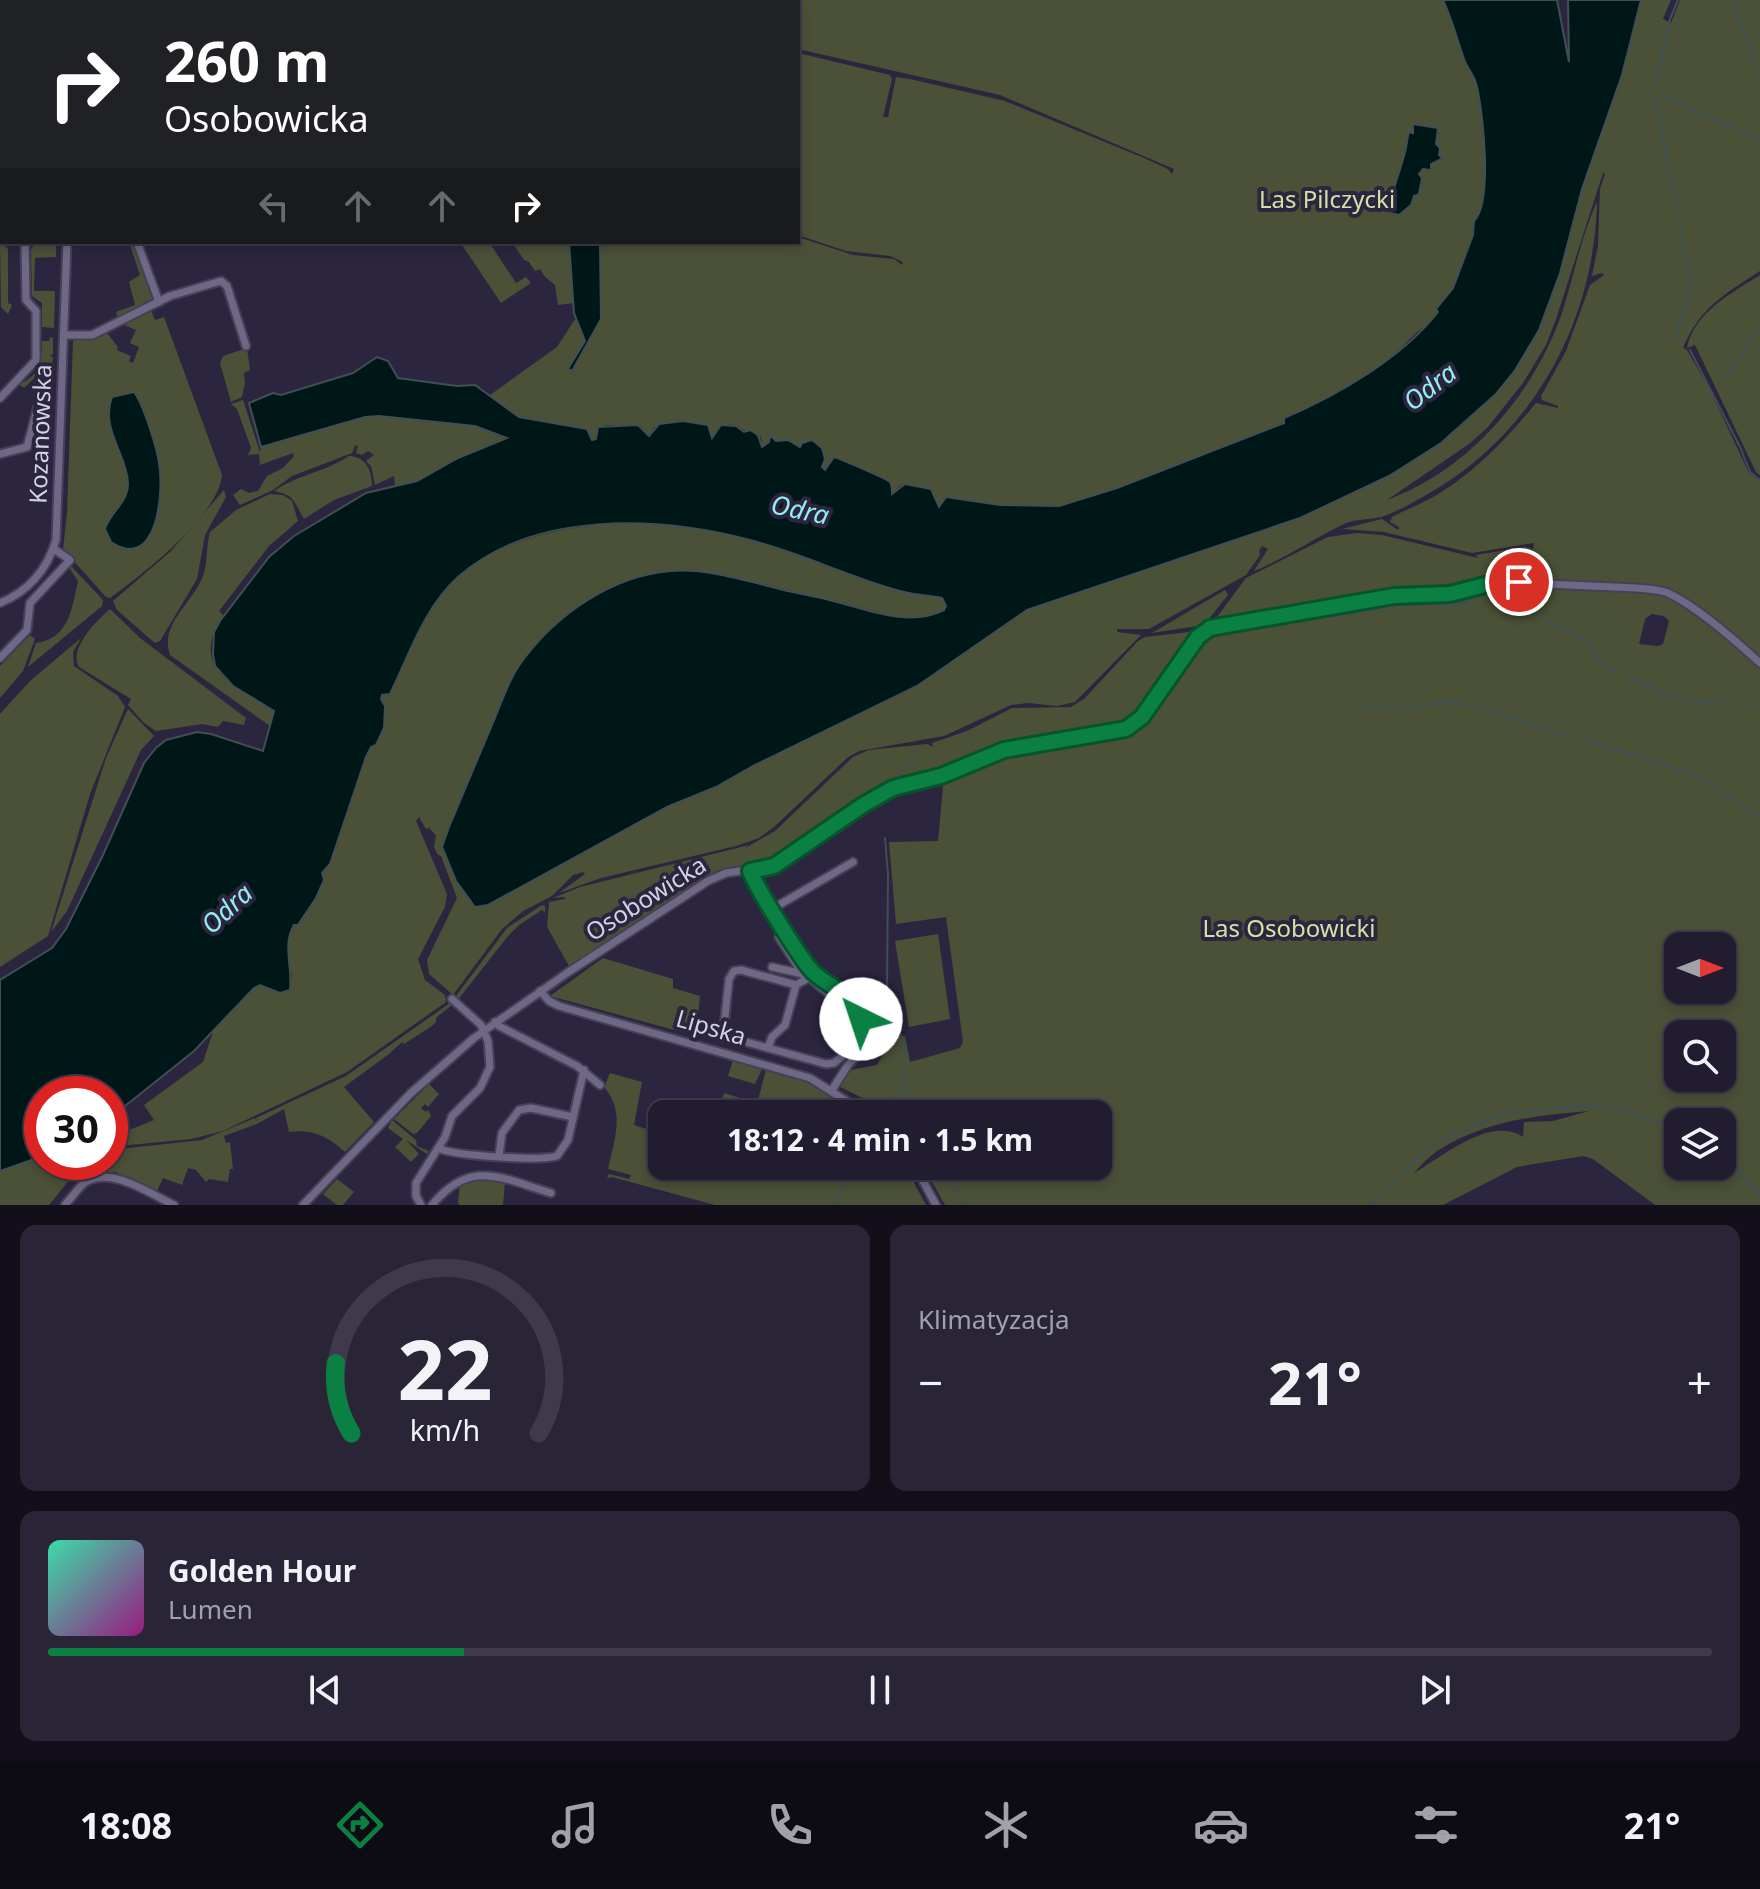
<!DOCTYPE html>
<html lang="pl">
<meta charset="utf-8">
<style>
body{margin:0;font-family:"Noto Sans",sans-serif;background:#292537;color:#f1f3f6;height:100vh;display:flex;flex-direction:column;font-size:30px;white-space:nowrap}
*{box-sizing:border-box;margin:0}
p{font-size:26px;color:#a2a1aa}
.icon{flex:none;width:44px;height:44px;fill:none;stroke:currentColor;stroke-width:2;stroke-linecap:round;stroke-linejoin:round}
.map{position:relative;height:1205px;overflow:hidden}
.panel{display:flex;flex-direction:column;gap:20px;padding:20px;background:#120f1a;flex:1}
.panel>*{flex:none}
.hud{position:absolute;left:0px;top:0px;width:800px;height:244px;box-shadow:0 4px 12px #0003,0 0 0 2px #3e3a4b;background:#202124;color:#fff;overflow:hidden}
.needle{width:52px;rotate:90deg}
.controls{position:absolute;left:1664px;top:932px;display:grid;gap:16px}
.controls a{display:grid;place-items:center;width:72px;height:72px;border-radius:16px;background:#211c2f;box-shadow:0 4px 12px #0003,0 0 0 2px #3e3a4b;font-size:40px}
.speed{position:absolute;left:24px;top:1076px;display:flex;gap:16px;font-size:40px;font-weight:700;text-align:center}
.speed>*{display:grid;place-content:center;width:104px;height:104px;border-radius:50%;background:#211c2f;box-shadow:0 4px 12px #0003,0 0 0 2px #3e3a4b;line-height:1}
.speed .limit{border:12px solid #d22;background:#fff;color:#111}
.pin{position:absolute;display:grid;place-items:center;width:68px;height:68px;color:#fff;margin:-34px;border:4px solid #fff;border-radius:50%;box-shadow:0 2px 8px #0007}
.me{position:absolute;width:88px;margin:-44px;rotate:319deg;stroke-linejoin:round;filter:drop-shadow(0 0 6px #0008)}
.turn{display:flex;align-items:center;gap:28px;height:168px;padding:0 32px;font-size:36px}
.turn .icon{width:104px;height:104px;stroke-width:2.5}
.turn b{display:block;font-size:56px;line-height:68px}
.lanes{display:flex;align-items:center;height:76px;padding:0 32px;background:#0003;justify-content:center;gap:40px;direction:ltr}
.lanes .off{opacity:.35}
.big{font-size:60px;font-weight:700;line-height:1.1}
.panel .widget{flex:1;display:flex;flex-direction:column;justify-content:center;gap:12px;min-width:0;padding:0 28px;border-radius:16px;background:#292537}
.panel .dial{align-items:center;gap:0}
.dial svg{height:208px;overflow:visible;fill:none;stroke:#3e3a4b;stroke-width:7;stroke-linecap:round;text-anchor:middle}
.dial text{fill:#f1f3f6;stroke:none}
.song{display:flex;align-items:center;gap:24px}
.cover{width:96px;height:96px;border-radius:12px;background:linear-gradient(135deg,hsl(160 70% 55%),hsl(310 70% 35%))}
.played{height:8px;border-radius:4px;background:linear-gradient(90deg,#0b8043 25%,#3e3a4b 25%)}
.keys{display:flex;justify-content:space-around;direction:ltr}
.heat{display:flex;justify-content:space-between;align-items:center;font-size:44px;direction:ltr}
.panel .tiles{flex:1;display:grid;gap:20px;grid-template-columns:1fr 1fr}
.widget:last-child{grid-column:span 2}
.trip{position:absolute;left:648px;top:1100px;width:464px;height:80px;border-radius:16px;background:#211c2f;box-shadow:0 4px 12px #0003,0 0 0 2px #3e3a4b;font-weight:700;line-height:80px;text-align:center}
.tab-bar{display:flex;height:128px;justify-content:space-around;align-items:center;background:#0d0b13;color:#a2a1aa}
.tab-bar .icon{width:56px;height:56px}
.tab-bar .current{color:#0b8043}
.tab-bar b{font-size:36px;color:#f1f3f6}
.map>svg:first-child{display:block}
.green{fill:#4a5137;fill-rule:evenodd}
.water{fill:#001718;stroke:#404f55;stroke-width:2}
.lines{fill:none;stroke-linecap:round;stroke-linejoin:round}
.stream{stroke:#404f55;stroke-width:2}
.minor-casing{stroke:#464056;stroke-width:11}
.minor{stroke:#6e6886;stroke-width:7}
.route-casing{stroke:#07532c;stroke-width:20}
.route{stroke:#0b8043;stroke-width:14}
.labels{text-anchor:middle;stroke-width:8;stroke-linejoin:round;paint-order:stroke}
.park-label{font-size:24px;fill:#d1e2a3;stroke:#2c253f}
.street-label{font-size:24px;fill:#d4d1e2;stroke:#2c253f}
.water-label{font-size:26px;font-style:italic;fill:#94ecef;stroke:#2c253f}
</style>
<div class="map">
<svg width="1760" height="1205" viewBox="0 0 1760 1205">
<rect width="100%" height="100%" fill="#2c253f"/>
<g class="green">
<path d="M587 0H1459C1468 42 1504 190 1474 221L1473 234 1453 288 1436 308 1438 311 1426 326 1417 332 1389 360 1280 427 1144 482 1060 507H1011L946 498 939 507 931 490 900 486 892 494 833 458 825 470 800 447 776 441 770 436 769 442 762 447 761 437C749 434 738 426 730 424L713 438 654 427 650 435 647 436 642 427 638 425H605L595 440H591L587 429 519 418 490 395 557 347 575 319 585 341 569 368 572 370 601 319 600 242H798V237L853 255 894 259 902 265 903 262 890 256 846 251 798 235V53L890 75 892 79 883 117H888L896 77 910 79 1005 101 1144 158 1168 169 1172 174 1174 169 1000 95 798 49V2Z"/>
<path d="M1641 0H1671L1663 19 1671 23 1680 0H1760V271C1725 294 1700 307 1683 348L1687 350 1709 388 1749 473 1760 481V1205H1655L1593 1159 1583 1156 1517 1167 1443 1205H945L923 1166H1098V1114H886L877 1105 840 1087 850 1070 877 1065 895 1035 905 1036 910 1062 960 1048 963 1042 946 917 896 924 889 842 938 841 943 787 936 772 888 784 772 861C755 869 734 865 716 871L569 966 547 927 549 902 565 899V897L553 898 580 887 749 845 742 850 775 831 853 757 869 750 927 744 933 747 932 743 967 731 1012 708 1071 707 1085 698 1138 641 1145 637 1198 631 1214 621 1246 578 1328 537 1357 533 1382 535 1478 558 1476 555 1525 547 1533 549 1534 543 1472 553 1384 532 1342 529 1382 519 1398 530 1399 527 1390 522 1392 517C1409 508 1427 502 1443 491 1480 467 1508 437 1536 403L1558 408V406L1542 400 1541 396 1566 351 1590 285 1604 275 1602 273 1592 276 1598 246 1600 189 1605 174 1603 173 1556 319 1546 345 1523 383 1487 428 1469 444 1387 500C1469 470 1534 394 1562 313 1573 279 1582 233 1597 202 1594 326 1530 440 1419 499 1407 506 1394 513 1381 517 1367 520 1352 519 1340 526 1311 540 1284 559 1254 571L1268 549 1262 546 1259 551 1260 555 1246 575 1149 629H1117V632L1141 635 1075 702 1057 706 1028 703 1011 705 944 736 859 751 847 758 774 827 759 838 736 846 601 878 559 893 585 874 583 872 573 875 552 896 523 911 502 929 453 995 429 974 427 960 457 898 441 856 438 855 434 847 436 835 429 828 426 829 419 817 416 821 447 894 445 907 418 959 425 980 445 995 446 1002 347 1072 223 1131 191 1139 110 1147V1142L122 1133 154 1120 144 1105 203 1062 214 1029 254 988 260 985 273 991 292 977 287 949 291 931 336 849 366 757 371 746 376 745 382 732 381 699 382 695 391 693C409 654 424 612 455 580 476 558 505 546 534 537 610 514 698 523 773 547 804 557 834 570 865 579 890 586 916 591 942 598L946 603 944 610 921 617H898L764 584 701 572 672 571 642 576 622 582 598 594 546 633 522 662 505 695 449 827 475 907 488 905 667 807 716 787 755 765 916 686 1027 610 1300 518 1389 476 1441 443 1496 394 1514 372 1539 330 1560 273 1582 189 1622 75ZM1652 614 1664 616 1669 621 1663 644 1658 646 1639 644 1645 619ZM1678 946H1722V990H1678ZM1678 1034H1722V1078H1678ZM1589 1111 1553 1121 1524 1122 1523 1137C1490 1115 1441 1158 1414 1173 1422 1164 1431 1154 1442 1148 1487 1121 1538 1115 1589 1111ZM1678 1122H1722V1166H1678Z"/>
<polygon points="0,241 8,249 8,303 12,305 8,314 1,307"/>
<polygon points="51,242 56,244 56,257 35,258 34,291 55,291 54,328 42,327 42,303 32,296 31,250 33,246"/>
<polygon points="129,242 134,242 155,298 143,303 144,307 119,321 116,312 135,305 129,282 140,275"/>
<polygon points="460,242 494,242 491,245 516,283 526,277 531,283 501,303"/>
<polygon points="512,242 569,242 574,303 558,305 555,285 545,277 540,269 535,271 529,262 524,260"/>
<path d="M1760 275V475L1756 472 1695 345 1687 348C1694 312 1732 293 1760 275Z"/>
<path d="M151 310 155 320 164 317 222 475C219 515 142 575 110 598L106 597 63 549 67 513 73 341 107 333 118 347 117 350 131 356 129 361 133 363 139 347 130 343 136 330 124 325Z"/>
<path d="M50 337 53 338V354L50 356 53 357 49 405 43 398 49 369 44 373 41 372 24 388 19 384C38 377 42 362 42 341H49Z"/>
<polygon points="247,348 250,370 244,373 245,382 242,397 231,402 220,363 223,356"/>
<polygon points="243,400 260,452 261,447 365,417 379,416 475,426 506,439 417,481 395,486 394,476 375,485 371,466 366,461 374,455 368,451 362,455 356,453 358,445 355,446 352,453 292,476 273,490 240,505 233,495 241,489 249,493 258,491 267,476 283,468 294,456 293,453 260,465 259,454 248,455 251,448 237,409 231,404"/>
<polygon points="41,403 51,410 48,476 46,476 47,441 32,440"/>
<path d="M349 456C366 457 372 470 372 486L334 500 304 519C294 502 295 495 274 491 299 474 323 473 349 456Z"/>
<polygon points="224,490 226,497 205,535 197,579 160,641 155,643 117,610 113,601 171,551"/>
<path d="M270 494 283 495 292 501 298 521 269 546 219 611 223 615C187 671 238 686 274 712L270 726 170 655C159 624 193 603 203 576 208 562 206 546 210 532L236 510Z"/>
<path d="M68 566H71L103 600 102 606 28 667 36 643C69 639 72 608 78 581Z"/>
<polygon points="1225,590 1228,595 1204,625 1152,633"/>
<path d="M110 609 140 638 246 718 244 725 223 721 218 727 202 724 156 731 144 723 128 705 131 699 79 667C68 649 97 620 110 609Z"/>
<polygon points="30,635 35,639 23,671 0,698 0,666"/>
<polygon points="81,638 73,652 74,666 118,696 125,707 90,794 48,936 0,967 0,714 30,681"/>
<polygon points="128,709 154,736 141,750 67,911 51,932 106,758"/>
<polygon points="542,905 545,906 545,913 542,910 519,925 508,936 457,1001 456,996 507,928"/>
<polygon points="938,934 950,1019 909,1027 895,941"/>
<polygon points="603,958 673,979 673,988 700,996 696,1036 550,996"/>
<path d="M450 1003 453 1004 436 1018V1022L432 1026 404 1044 402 1042 389 1054 344 1087 374 1122 345 1152C328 1136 312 1129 289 1132L284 1109 257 1124 224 1136 226 1143 230 1142 233 1169H230L228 1182 209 1179 206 1182 196 1170 188 1168 182 1185 163 1178 157 1191 115 1172 96 1173 94 1170 95 1162H110V1150L202 1140 255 1118 257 1122 256 1118 346 1076Z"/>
<polygon points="733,1060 762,1069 755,1084 728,1076"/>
<polygon points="766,1070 805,1081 834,1099 834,1104 850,1114 718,1114 724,1093 750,1101 749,1105 756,1107"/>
<path d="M610 1073 642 1082 634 1125 659 1133 656 1145 662 1147V1166H905L926 1205H715L612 1177 607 1178 609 1174 629 1179 631 1175 608 1169C614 1140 626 1112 604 1087Z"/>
<polygon points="429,1084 439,1094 428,1107 425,1104 421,1108 426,1112 428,1110 431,1116 417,1133 413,1134 394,1119"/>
<polygon points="392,1120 416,1140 417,1146 429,1151 427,1154 406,1140 419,1154 411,1162 395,1147 403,1139 388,1128"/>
<polygon points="42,1154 42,1162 84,1162 49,1205 0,1205 0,1171 37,1158"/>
<polygon points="489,1177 505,1181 503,1205 460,1205 458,1203 460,1184"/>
<polygon points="337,1179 354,1192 343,1205 337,1205 323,1194"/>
</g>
<g class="water">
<path d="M1443 0H1557L1569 62 1568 0H1641L1622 75 1582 189 1560 273 1539 330 1514 372 1496 394 1441 443 1389 476 1300 518 1027 610 917 686 755 765 716 787 667 807 488 905 475 907 456 881 442 847 449 827C464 792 479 756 494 720 502 701 510 677 523 660 557 614 612 576 670 571 704 568 740 579 772 587 793 593 816 596 837 602 871 611 910 627 944 610L946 606 942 598C928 595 913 595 900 591 849 577 801 553 750 540 658 516 534 510 458 577 425 606 409 655 390 694L382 695 381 699 385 706 384 728 376 745 371 747 366 757 330 864 322 873 324 880 316 898 298 925H294C282 945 293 968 290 990L280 993 260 985 254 988 194 1051 110 1118V1094H42V1154L37 1158 0 1171V980L52 948 66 929 103 855 144 763 156 748 166 740 197 732 211 734 263 751 274 711 233 686 215 666 213 654 214 632 220 621 269 557 294 536 366 493 417 481 458 458 507 438 475 426 379 416 365 417 261 447 249 403 273 393 281 395 353 373 377 357 388 361 398 378 457 386 475 385 519 417 587 429 592 440 596 439 598 427 638 425 649 436 659 424 683 421 708 425 712 438 721 425 736 426 744 432 750 430C761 435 758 438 762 447L769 442 770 435 776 441 788 440 800 447 802 443 812 440 822 448 825 459 822 467 825 470 834 457C838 458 888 479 890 482 892 485 892 491 892 494L905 484 931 489 939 507 946 497 1000 505 1059 506 1117 488 1284 423V418C1339 395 1403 357 1438 312L1436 309 1453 288 1473 235 1474 221C1493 202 1483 113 1477 87 1475 76 1467 68 1464 59 1457 39 1452 19 1443 0Z"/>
<path d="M1413 124 1438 128 1436 144 1440 148 1439 155 1445 161 1441 159 1431 164V170L1423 169 1419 174 1422 178 1419 194 1414 196 1411 205 1399 215 1390 213 1388 209C1392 191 1400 172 1405 152 1407 145 1407 138 1409 132L1413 133Z"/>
<polygon points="569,242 600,242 600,248 601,319 572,371 568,369 585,341 574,313"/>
<path d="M134 392C143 403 157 448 159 463 164 491 158 573 111 542L105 529C110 512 128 503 128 484 127 454 100 429 112 397Z"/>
</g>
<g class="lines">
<g class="stream">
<polyline points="1732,0 1760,75"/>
<polyline points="1656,85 1670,19 1678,0"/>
<polyline points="1660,94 1760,140"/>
<polyline points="1656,97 1678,216"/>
<polyline points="1674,343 1691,285 1679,223"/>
<polyline points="1690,350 1740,447 1750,472 1760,480"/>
<polyline points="1725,379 1760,326"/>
<polyline points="1483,599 1501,598 1583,638 1588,641 1596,659 1616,671"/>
<polyline points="1334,617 1401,605 1455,605 1474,601"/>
<polyline points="1627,676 1669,695 1704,703 1730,698"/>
<polyline points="917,686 917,690"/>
<polyline points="1753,703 1760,706"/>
<polyline points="1357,707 1410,708 1449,701 1493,711 1564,736"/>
<polyline points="1584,739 1698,776 1755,814"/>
<polyline points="891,785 905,766 918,756"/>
<path d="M885 838 888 875 887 991C889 1015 905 1033 905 1058"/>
<polyline points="905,1063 903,1083 911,1114"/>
<polyline points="886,1111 902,1085"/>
<polyline points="1722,1157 1733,1165 1760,1196"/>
<polyline points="940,1166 966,1205"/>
<polyline points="834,1205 856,1166"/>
<polyline points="1370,1205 1427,1149 1454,1134 1504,1114 1587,1105 1626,1110 1644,1118 1678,1128"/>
</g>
<defs>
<g id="minor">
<polyline points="334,2 337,0"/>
<polyline points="0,139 2,142"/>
<polyline points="0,217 2,219"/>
<polyline points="137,242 159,302"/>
<polyline points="64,335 92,335 170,296 221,281 227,286 246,346"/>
<polyline points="0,398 36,360 36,311 26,300 25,242"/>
<polyline points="0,454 27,447 41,395"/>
<path d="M0 603C29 591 47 570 56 540L67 242"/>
<polyline points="0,658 27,630 30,603 70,560 54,549"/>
<polyline points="750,871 812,971 849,999 858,1010 862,1024 859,1053 848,1065 832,1090"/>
<polyline points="772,909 853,862"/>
<polyline points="779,937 806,979"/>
<polyline points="772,967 803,974"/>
<polyline points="540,991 549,1001 559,1006 810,1078 867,1114"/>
<polyline points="495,1022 499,1026 577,1066 600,1085"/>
<polyline points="699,1029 826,1064 834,1063 852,1048 848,1010 810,978"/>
<polyline points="723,1036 729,979 734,971 741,970 796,985 812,976"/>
<polyline points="768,1048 772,1037 785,1025 796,985"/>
<path d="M438 1148C453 1156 541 1161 557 1156L568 1140 584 1070"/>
<polyline points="499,1156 502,1133 519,1110 531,1108 573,1117"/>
<polyline points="915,1166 936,1205"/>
<path d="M65 1205C71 1198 76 1191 82 1185 108 1163 150 1194 174 1205"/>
<path d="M303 1205 411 1093 474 1038 567 973 708 881 726 873 774 866 874 798 893 788 941 776 1004 750 1126 729 1142 717 1198 637 1210 628 1394 596 1459 593 1503 582 1636 588C1647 589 1658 589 1668 593 1698 607 1736 641 1760 663"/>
<polyline points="421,1205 416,1196 416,1183 445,1137 452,1116 480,1088 490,1067 488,1041 481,1025 452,999"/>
<path d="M432 1205C471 1158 501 1178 551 1193"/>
</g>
</defs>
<use href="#minor" class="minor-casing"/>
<use href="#minor" class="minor"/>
</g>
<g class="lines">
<defs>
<path id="route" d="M861 1019C855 995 829 987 813 972 801 960 756 887 750 871L774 866 863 805 893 788 941 776 1004 750 1126 729 1142 717 1198 637 1210 628 1394 596 1450 594 1493 583 1519 582"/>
</defs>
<use href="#route" class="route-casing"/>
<use href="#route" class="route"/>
</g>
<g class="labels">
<g class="park-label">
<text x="1327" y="208">Las Pilczycki</text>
<text x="1289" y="937">Las Osobowicki</text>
</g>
<g class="street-label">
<text transform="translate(41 434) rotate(-88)" y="8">Kozanowska</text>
<text transform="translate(646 899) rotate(-32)" y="8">Osobowicka</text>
<text transform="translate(711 1028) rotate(16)" y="8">Lipska</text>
</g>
<g class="water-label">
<text transform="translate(1430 387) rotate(-38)" y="9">Odra</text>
<text transform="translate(800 510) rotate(12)" y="9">Odra</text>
<text transform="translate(227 909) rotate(-43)" y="9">Odra</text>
</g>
</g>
</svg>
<div class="controls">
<a><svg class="needle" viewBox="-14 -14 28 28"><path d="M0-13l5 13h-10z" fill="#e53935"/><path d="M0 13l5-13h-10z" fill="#a2a1aa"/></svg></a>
<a><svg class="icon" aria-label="search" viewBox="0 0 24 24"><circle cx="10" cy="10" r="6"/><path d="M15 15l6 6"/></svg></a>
<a><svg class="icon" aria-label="layers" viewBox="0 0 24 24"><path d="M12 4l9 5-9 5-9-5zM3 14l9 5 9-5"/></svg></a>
</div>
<div class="speed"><div class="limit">30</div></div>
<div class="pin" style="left:1519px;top:582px;background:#d93025"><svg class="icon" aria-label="arrive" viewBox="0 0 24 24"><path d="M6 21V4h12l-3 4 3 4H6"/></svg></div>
<svg class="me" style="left:861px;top:1019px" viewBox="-20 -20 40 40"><circle r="19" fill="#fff"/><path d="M0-13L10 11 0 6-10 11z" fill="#0b8043"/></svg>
<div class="trip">18:12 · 4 min · 1.5 km</div>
<div class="hud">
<div class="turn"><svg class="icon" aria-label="right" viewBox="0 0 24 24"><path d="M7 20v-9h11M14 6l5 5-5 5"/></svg><div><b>260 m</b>Osobowicka</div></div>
<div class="lanes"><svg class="icon off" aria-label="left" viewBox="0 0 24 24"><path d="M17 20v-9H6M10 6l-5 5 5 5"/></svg><svg class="icon off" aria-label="ahead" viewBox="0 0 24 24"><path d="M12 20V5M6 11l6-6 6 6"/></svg><svg class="icon off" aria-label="ahead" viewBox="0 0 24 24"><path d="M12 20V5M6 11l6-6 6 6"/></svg><svg class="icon" aria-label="right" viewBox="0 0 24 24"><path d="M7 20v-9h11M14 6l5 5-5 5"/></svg></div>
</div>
</div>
<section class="panel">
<div class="tiles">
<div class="widget dial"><svg viewBox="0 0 100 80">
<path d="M14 69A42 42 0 1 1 86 69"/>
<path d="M14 69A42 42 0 0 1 8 42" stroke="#0b8043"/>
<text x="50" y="56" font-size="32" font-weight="700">22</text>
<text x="50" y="72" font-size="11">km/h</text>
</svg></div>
<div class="widget"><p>Klimatyzacja</p>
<div class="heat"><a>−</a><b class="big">21°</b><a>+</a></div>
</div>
<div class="widget">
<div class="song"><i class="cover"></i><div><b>Golden Hour</b><p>Lumen</p></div></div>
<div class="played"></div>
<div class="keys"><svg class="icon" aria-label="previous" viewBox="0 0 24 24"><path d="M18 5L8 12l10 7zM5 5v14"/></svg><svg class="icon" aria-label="pause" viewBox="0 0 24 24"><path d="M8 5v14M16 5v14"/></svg><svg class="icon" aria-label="next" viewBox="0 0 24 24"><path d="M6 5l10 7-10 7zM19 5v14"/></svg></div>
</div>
</div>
</section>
<nav class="tab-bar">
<b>18:08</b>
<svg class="icon current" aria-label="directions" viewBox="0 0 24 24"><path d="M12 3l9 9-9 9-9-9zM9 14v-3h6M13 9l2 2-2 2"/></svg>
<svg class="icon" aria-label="music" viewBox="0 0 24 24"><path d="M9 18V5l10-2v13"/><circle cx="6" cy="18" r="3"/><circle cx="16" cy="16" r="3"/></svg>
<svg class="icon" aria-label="phone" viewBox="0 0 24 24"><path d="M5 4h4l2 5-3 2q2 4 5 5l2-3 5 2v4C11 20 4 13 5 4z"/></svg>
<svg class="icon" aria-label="climate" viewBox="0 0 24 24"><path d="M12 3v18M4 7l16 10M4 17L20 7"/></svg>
<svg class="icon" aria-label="car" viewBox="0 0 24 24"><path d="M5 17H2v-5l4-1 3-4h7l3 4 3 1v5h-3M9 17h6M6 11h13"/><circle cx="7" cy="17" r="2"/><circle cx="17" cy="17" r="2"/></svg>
<svg class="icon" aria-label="filters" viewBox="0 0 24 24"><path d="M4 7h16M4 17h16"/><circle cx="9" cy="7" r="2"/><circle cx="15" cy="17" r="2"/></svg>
<b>21°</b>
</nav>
